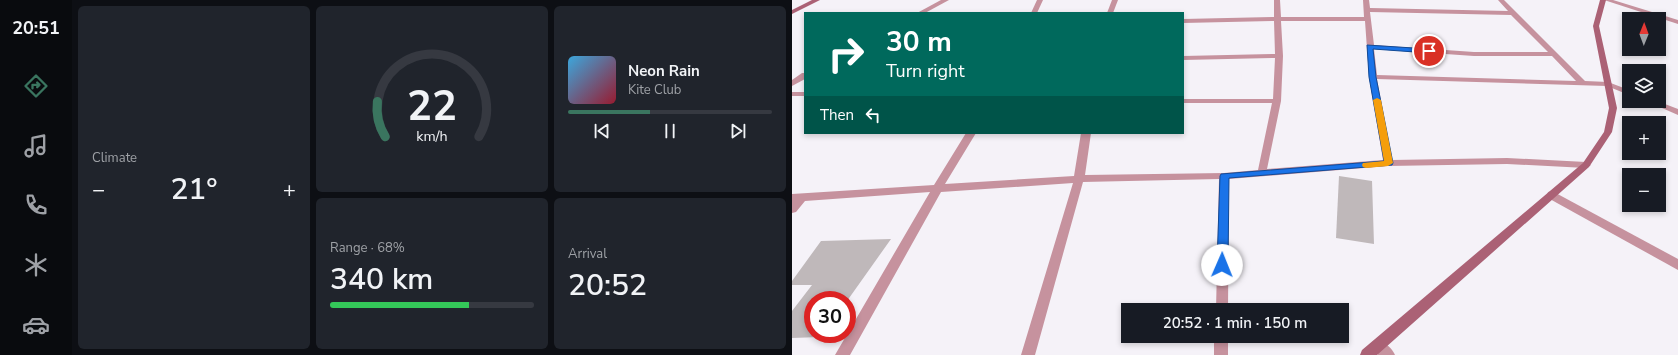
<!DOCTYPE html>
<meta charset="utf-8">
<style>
body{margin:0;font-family:"Nunito Sans",sans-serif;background:#20242c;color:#f1f3f6;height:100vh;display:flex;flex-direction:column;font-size:15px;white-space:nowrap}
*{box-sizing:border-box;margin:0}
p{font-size:13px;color:#9ea1a6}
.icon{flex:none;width:22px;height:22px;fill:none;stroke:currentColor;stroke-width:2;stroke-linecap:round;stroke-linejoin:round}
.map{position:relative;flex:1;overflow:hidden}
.side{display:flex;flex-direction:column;gap:6px;padding:6px;background:#0d0f14;width:720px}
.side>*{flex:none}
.top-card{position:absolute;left:12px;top:12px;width:380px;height:122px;border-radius:0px;box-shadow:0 2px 6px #0003;background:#00695c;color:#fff;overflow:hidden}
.needle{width:26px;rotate:1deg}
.tools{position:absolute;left:830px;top:12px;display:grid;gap:8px}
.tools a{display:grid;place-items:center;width:44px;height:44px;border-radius:0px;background:#171b24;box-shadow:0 2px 6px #0003;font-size:20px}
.speed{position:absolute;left:12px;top:291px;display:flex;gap:8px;font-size:20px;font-weight:700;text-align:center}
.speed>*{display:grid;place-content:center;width:52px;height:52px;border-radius:50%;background:#171b24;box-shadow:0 2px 6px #0003;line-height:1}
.speed .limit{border:6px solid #d22;background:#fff;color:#111}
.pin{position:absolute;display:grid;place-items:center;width:34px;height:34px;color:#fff;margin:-17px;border:2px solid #fff;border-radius:50%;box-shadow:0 1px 4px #0007}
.me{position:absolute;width:44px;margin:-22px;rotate:1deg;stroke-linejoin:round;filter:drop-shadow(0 0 3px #0008)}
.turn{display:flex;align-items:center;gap:14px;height:84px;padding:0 16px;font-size:18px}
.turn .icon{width:52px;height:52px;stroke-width:2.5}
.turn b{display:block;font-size:28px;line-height:34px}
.then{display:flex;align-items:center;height:38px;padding:0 16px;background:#0003;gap:8px;font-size:15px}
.big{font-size:30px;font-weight:600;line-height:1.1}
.side .widget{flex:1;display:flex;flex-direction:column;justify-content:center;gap:6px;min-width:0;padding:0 14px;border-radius:6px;background:#20242c}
.side .dial{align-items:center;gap:0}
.dial svg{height:104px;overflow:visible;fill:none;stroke:#363941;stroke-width:7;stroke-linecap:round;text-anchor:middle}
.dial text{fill:#f1f3f6;stroke:none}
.song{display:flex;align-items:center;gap:12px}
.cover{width:48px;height:48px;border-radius:6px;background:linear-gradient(135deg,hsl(200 70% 55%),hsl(350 70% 35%))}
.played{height:4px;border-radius:2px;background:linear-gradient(90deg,#3a755f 40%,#363941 40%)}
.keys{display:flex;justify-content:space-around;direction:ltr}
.heat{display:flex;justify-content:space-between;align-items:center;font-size:22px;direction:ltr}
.charge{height:6px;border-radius:3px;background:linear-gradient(90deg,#34c759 68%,#363941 0)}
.side .tiles{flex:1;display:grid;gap:6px;grid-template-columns:repeat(3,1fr)}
.widget:first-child{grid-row:span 2}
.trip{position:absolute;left:329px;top:303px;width:228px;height:40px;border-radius:0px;background:#171b24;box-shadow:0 2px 6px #0003;font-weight:600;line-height:40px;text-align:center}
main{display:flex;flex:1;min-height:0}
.dock{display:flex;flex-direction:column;width:72px;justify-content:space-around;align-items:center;background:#090b0e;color:#9ea1a6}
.dock .icon{width:28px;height:28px}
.dock .on{color:#3a755f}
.dock b{font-size:18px;color:#f1f3f6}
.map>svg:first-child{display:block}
.building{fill:#bfb8ba}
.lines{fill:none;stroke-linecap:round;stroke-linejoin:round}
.street{fill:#c6929e;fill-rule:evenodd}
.secondary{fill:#ab6175;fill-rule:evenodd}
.route{fill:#1a73e8;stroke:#114b97}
.slow{fill:#f59e0b}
</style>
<main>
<nav class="dock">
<b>20:51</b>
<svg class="icon on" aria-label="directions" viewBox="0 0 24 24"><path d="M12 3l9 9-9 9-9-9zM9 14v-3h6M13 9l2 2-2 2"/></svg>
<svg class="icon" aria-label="music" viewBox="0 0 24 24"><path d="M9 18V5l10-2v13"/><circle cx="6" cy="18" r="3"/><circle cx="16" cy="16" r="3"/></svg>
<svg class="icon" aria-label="phone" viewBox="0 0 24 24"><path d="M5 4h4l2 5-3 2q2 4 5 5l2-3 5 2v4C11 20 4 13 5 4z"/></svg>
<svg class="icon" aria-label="climate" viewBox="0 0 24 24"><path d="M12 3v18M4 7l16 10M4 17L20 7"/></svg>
<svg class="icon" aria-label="car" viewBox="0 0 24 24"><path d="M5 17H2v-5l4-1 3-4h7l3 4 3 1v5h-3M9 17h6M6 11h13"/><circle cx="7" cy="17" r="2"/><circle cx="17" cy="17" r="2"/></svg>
</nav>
<section class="side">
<div class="tiles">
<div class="widget"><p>Climate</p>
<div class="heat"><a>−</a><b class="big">21°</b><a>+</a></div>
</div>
<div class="widget dial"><svg viewBox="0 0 100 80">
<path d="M14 69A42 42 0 1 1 86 69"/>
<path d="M14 69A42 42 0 0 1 8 42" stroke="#3a755f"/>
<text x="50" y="56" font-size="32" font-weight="700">22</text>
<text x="50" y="72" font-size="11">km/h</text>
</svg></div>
<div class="widget">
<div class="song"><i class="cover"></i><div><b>Neon Rain</b><p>Kite Club</p></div></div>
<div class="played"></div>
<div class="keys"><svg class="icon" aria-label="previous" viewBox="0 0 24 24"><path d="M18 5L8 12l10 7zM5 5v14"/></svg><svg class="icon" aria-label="pause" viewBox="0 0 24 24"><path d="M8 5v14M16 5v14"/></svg><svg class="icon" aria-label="next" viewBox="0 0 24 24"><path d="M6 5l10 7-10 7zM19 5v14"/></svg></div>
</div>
<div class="widget"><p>Range · 68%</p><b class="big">340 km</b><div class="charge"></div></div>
<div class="widget"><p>Arrival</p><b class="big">20:52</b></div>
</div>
</section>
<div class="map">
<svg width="886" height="355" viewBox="0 0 886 355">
<rect width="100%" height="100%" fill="#f5f2f8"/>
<g class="building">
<polygon points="547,176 580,181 582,244 544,238"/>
<polygon points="99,239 55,301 21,300 21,334 31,334 28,337 0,338 0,311 20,285 0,285 0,281 29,241"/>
</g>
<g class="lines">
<g class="street">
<polygon points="149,0 157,0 133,13 125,13"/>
<polygon points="245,0 251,0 245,13 239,13"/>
<polygon points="320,0 326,0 321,13 315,13"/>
<path d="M482 0H488L489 17H572L571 0H577L578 8 716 11 706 0H712L793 81 816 82 837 90V95L815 86 585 79 600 160 715 158 794 162 799 165 794 168 715 164 596 166 437 179 436 310H424L427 179 291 182 243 355H229L281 183 149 192 58 355H43L138 192 13 201 4 212 0 213V194L142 185 174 133H184L153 184 282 176 289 133H299L293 175 432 173 466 170 480 103H391V99H481L483 58 391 60V56L483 54 482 21 391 23V19L482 17ZM578 12 719 15 756 52H682L582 45ZM489 21H573L577 77 591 160 475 169 489 101 491 56ZM582 49 682 56H760L784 81 585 75Z"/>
<polygon points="812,0 821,0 886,20 886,24"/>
<polygon points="10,73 13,73 13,79 0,86 0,80"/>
<rect x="0" y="92" width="13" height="4"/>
<polygon points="854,101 865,101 886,109 886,115"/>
<polygon points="760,191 886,259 886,270 756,198 755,195 756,192"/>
<rect x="422" y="336" width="14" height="19"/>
<path d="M586 340C593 342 600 348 603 355H586L579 346 581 341Z"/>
</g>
<g class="secondary">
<polygon points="20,0 28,0 0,14 0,10"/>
<polygon points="808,0 814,0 807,26 825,108 820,132 797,167 585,355 568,355 570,350 791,163 812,132 817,108 801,26"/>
</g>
</g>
<polygon class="route" points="575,45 637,49 640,51 637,53 581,49 584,77 601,163 600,165 437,178 436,265 434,268 430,270 427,268 425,265 428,176 429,174 592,161 577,77"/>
<polygon class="slow" points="585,98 589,100 601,163 596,166 574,168 571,167 570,165 571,163 592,161 581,100"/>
</svg>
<div class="tools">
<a><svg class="needle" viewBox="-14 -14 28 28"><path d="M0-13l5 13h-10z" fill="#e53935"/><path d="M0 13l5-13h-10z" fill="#9ea1a6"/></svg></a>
<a><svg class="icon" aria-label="layers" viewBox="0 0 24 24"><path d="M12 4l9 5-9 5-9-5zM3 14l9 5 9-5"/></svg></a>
<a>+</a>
<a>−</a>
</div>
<div class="speed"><div class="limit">30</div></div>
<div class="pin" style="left:637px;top:51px;background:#d93025"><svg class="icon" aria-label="arrive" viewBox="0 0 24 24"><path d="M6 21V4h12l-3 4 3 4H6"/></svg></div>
<svg class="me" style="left:430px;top:265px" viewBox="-20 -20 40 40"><circle r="19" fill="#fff"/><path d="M0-13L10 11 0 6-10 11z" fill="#1a73e8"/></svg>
<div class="trip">20:52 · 1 min · 150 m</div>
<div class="top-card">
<div class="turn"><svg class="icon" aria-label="right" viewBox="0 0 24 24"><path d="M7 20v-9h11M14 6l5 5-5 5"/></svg><div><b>30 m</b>Turn right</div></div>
<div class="then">Then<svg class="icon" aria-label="left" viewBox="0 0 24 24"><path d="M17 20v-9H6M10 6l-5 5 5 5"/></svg></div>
</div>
</div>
</main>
